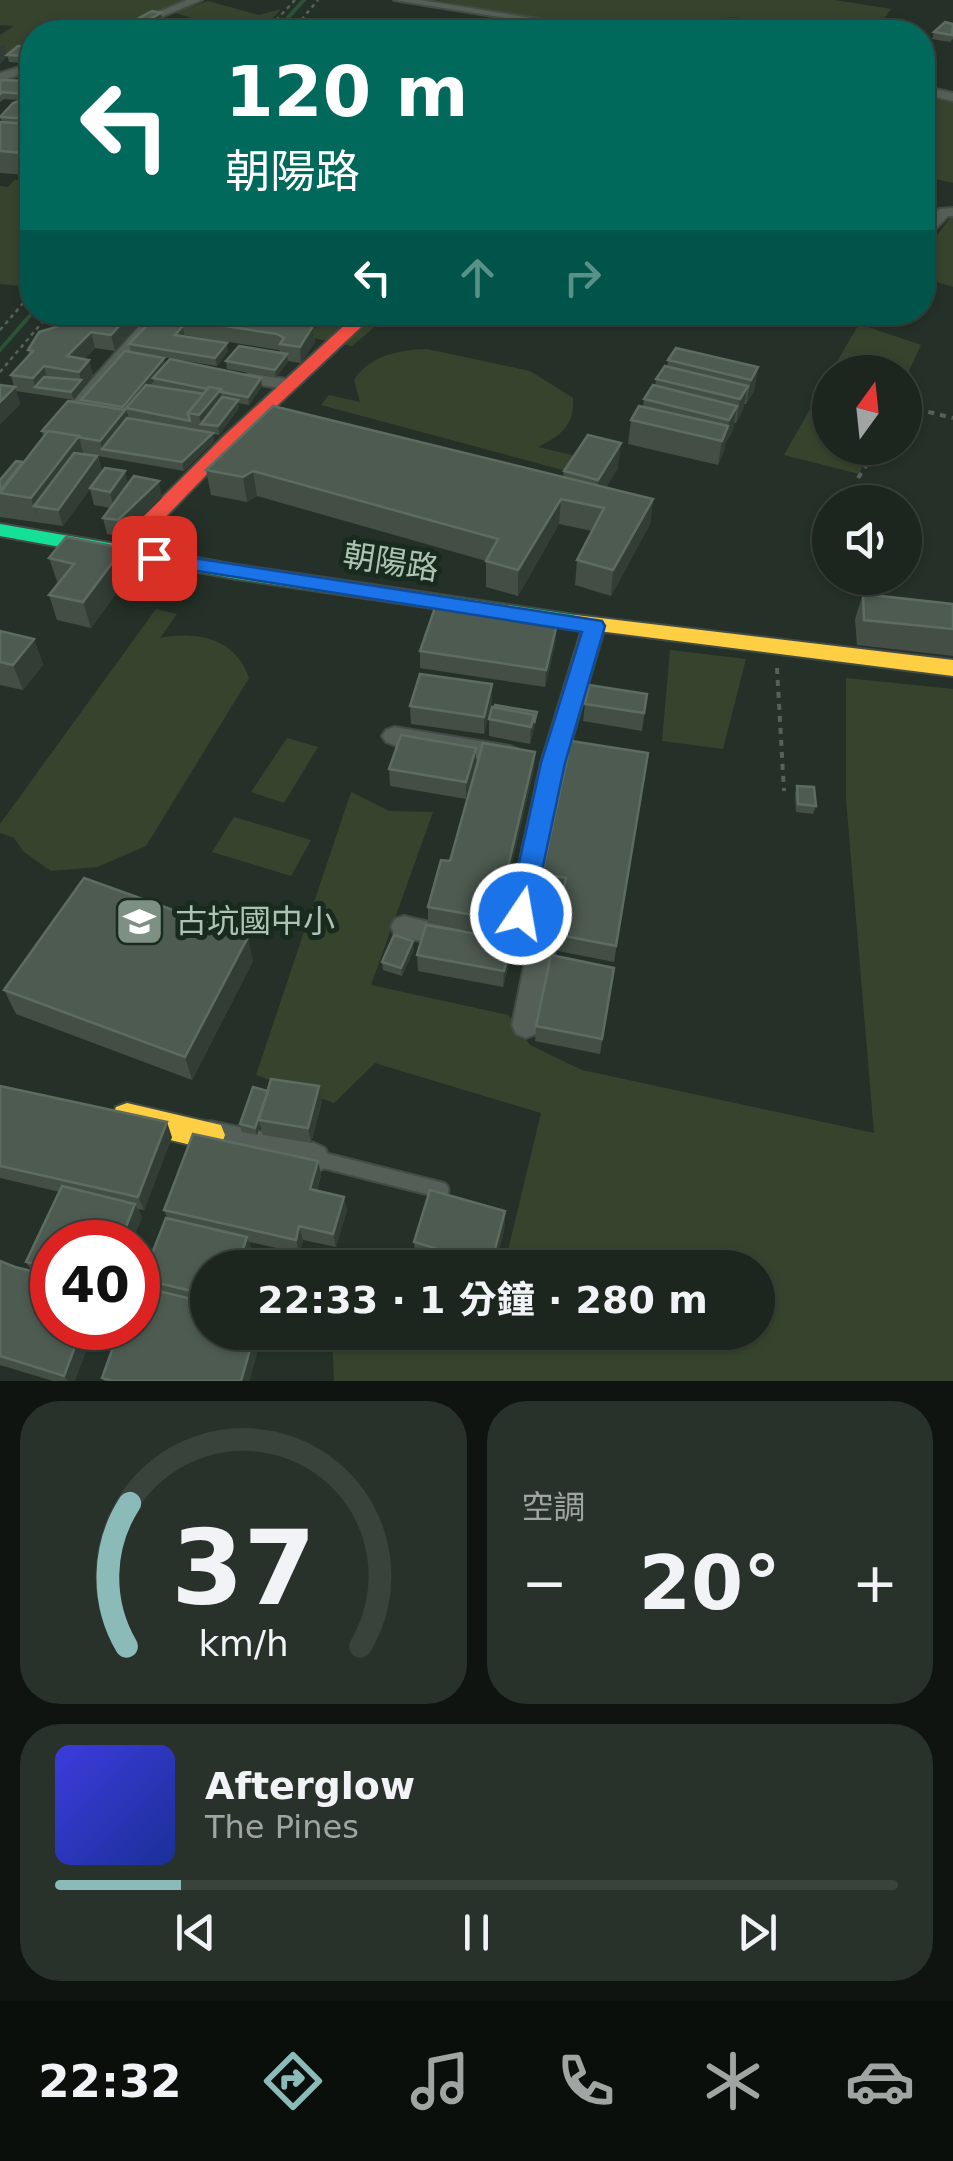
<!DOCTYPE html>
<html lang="zh-TW">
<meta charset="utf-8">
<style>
body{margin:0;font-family:"DejaVu Sans","Noto Sans TC",sans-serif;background:#29312b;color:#f1f3f6;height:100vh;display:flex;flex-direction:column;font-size:38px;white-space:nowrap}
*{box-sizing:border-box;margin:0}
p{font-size:32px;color:#a0a5a4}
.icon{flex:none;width:55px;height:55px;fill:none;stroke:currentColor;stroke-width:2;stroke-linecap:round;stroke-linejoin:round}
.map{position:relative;height:1381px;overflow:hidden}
.sheet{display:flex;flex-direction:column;gap:20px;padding:20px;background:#0f1410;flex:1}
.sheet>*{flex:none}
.banner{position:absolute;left:20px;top:20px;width:915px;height:305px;border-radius:40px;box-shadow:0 2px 8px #0004,0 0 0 2px #3a423c;background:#00695c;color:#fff;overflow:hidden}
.needle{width:65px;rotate:15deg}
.controls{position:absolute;left:812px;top:355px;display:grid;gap:20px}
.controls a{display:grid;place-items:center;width:110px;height:110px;border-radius:50%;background:#1c251e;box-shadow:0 2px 8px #0004,0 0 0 2px #3a423c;font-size:50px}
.speed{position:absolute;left:30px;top:1220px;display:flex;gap:20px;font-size:50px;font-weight:700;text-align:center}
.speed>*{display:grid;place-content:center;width:130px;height:130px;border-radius:50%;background:#1c251e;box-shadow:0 2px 8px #0004,0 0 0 2px #3a423c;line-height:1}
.speed .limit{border:15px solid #d22;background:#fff;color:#111}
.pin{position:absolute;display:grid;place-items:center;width:85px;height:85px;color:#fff;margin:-42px;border-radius:20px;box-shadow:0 5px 15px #0006}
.me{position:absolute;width:110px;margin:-55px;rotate:12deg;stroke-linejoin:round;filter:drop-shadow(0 0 8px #0008)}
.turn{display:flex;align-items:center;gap:35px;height:210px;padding:0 40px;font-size:45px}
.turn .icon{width:130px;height:130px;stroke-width:2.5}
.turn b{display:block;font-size:70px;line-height:85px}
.lanes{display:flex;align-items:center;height:95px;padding:0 40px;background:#0003;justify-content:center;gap:50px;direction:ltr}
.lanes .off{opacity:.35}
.big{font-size:75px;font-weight:700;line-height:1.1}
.sheet .tile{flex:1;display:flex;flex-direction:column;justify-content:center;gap:15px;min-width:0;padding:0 35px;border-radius:40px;background:#29312b}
.sheet .dial{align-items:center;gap:0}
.dial svg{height:260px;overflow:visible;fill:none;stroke:#3a423c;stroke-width:7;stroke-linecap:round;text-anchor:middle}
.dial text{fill:#f1f3f6;stroke:none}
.song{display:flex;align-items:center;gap:30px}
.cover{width:120px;height:120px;border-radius:15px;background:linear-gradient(135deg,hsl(240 70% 55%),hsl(230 70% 35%))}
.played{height:10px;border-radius:5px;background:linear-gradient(90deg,#8bbbb9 15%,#3a423c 15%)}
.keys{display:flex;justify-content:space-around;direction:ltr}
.heat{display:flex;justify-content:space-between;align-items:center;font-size:55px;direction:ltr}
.sheet .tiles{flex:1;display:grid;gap:20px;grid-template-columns:1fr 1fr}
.tile:last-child{grid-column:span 2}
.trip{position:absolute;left:190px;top:1250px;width:585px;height:100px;border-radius:50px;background:#1c251e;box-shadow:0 2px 8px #0004,0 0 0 2px #3a423c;font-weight:700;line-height:100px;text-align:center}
.tabs{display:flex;height:160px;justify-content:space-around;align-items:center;background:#0b0f0c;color:#a0a5a4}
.tabs .icon{width:70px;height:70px}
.tabs .current{color:#8bbbb9}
.tabs b{font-size:45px;color:#f1f3f6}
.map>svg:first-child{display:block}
.green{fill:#37442d}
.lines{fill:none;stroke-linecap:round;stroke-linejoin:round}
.stream{stroke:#2b5136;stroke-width:4}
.lane-far1-casing{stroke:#424c45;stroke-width:14}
.lane-casing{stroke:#424c45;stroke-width:19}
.street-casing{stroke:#424c45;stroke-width:4}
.fast-casing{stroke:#424c45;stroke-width:4}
.slow-casing{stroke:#424c45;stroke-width:4}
.jam-casing{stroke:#424c45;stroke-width:4}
.path-far1{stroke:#576159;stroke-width:2.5;stroke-dasharray:4 4;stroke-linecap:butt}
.path{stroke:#576159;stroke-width:4;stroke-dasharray:6 6;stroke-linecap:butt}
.lane-far1{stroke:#545f57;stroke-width:10}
.lane{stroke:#545f57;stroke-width:15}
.street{fill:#545f57;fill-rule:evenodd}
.fast{fill:#16e098;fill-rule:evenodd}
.slow{fill:#ffcf43;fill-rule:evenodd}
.jam{fill:#f24e42;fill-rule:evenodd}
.wall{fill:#434f45;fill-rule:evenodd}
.shaded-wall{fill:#323e35}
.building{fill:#4e5b51;stroke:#5d6c61;stroke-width:2.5}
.route{fill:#1a73e8;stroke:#114b97;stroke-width:2.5}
.labels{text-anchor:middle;stroke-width:10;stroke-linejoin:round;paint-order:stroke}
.street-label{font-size:32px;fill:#adc3b4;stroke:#192b1e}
.poi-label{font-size:32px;fill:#adc3b4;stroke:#192b1e;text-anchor:start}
</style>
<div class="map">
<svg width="953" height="1381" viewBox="0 0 953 1381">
<rect width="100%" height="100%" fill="#253128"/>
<g class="green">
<polygon points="0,0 188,0 107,32 32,32 31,64 10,62 14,56 0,53 0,35 14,26 0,25"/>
<path d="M437 0H835L891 9 874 32H750L767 27C719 5 717 28 672 32 605 40 506 12 437 0Z"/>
<polygon points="208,1 259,15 281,9 260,32 228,32 233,26 210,24 173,12"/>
<polygon points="922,94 953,101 953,183 923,176"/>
<polygon points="15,179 32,186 32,287 0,284 0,186 8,187"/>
<polygon points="950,218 953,218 953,287 922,277 923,254"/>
<polygon points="238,313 275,313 316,328 335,313 391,313 352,346 227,320"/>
<polygon points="859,324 921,345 905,379 905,372 831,372"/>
<path d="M427 349 530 371 573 398C575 426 560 436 538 447L576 456 570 472 321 405 329 395 360 402 354 380C370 355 400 350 427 349Z"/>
<polygon points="830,374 830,448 872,448 859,474 784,455"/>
<path d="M156 609 177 614 160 638C198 631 235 638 249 678L146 846 97 867 51 871 24 852 14 838 0 833V824Z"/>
<polygon points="670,650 746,659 723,749 662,741"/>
<polygon points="846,678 953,689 953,1381 334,1381 332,1333 758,1332 758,1268 504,1267 541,1113 375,1063 334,1103 256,1075 351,792 389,811 433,812 371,985 508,1015 530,1045 582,1070 874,1133 846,799"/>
<polygon points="287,738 318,747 284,803 251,792"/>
<polygon points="234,817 311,840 291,876 212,852"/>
</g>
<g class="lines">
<g class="stream">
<polyline points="275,32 304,0"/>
<polyline points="0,350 33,312"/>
</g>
<defs>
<polyline id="lane-far1" points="250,378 291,385"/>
<polyline id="lane" points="314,1158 441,1190"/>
<g id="street">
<polygon points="187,0 202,0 125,32 110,32"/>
<polygon points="394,0 421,0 618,32 593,32"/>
<polygon points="32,63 32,71 0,81 0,73"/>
<polygon points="922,86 953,93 953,101 922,94"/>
<polygon points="953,208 953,216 948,216 922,242 922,228 939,209"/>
<polygon points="152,312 169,312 66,430 54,430 54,422"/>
<polygon points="394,727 510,746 518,749 522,755 518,761 510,764 394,745 386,742 382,736 386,730"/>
<path d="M529 901 550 909 559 931 540 1025 536 1034 526 1038 516 1034 512 1025 526 957 507 949 499 929 508 909ZM530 923 533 931 528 935 525 927Z"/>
<polygon points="404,916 463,930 467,938 463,946 454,949 395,935 391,927 395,919"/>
<polygon points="210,1121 314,1143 325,1148 329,1158 325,1168 314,1173 210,1149 199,1145 195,1135 199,1125"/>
</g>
<g id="fast">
<polygon points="0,524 237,565 575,615 586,622 575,629 237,579 0,536"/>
<polygon points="594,619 605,626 565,763 534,915 530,923 521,926 512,923 508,915 541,763 583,626"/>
</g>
<g id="slow">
<polygon points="575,615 953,660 953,676 567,627 564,622 567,617"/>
<polygon points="127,1103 221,1125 225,1135 206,1189 195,1193 184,1189 180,1178 191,1145 116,1127 112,1117 116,1107"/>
</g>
<polygon id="jam" points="359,312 377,312 236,444 126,558 112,558 109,553 112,548 224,436"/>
</defs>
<use href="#lane-far1" class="lane-far1-casing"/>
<use href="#lane" class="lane-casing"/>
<use href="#street" class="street-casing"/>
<use href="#fast" class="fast-casing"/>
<use href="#slow" class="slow-casing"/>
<use href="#jam" class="jam-casing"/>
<g class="path-far1">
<polyline points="159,29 179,32"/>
<polyline points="265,32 295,0"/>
<polyline points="291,32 318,0"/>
<polyline points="0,330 32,293"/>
<polyline points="0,372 51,312"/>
</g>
<g class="path">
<polyline points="905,406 953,418"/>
<polyline points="858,478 878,448"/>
<polyline points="777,668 784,791"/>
</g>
<use href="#lane-far1" class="lane-far1"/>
<use href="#lane" class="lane"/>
<use href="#street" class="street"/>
<use href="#fast" class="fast"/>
<use href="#slow" class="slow"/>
<use href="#jam" class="jam"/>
</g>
<g class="wall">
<polygon points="139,18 162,20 149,26 140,24"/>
<polygon points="953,24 953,39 950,42 932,39 934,32"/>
<polygon points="32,46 32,59 28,63 9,62 7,55"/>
<polygon points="0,80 32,96 32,170 28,175 0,173 0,122 2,122 0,117 20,100 4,99 0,102"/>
<polygon points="73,312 151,312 115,351 95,348 84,359 89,360 93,376 74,400 16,391 20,404 0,424 0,385 14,387 11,375 29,355 28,350 59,326"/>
<polygon points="160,312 313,326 315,342 301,363 288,361 276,378 227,369 226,361 281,353 279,350 184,335 183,336 228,351 217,366 131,352 129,344"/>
<polygon points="480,312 502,312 498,317"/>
<polygon points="668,360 758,367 754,391 746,404 744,404 743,410 736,423 734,423 733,430 725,444 724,451 718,465 628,444 631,420 643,407 644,399 655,386 656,379 667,367"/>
<path d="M166 364 262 386 249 405 238 403 239 408 219 435 213 434 214 441 184 471 98 456 102 473 162 498 122 537 107 534 103 518 110 508 94 505 90 489 63 526 0 517V480L23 462 43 437 42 431 82 403 81 400ZM127 412 128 417 184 428 127 419 126 414Z"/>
<polygon points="618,468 606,487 653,499 650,524 611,596 575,585 577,560 592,531 559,524 518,596 486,587 486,561 257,496 247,502 211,495 206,470 563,477 564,471"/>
<polygon points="49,558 130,574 91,628 57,620 49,595 58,584"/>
<polygon points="863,594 953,604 953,656 857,645 855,619"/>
<polygon points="556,628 555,645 545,687 420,668 420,651"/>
<polygon points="0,631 34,639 43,665 23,690 0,685"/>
<polygon points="647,694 642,731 583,721 585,704"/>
<polygon points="492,701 484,734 411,724 410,706"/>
<polygon points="489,719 536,721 530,744 489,736"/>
<polygon points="535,752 534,769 506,888 496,886 484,934 428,923 428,907 450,861"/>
<polygon points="648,753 614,962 553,950 554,934 563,894 541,890 542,874"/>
<polygon points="476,765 466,799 390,786 389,769"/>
<polygon points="797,786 816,806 813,814 796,812 795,794"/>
<polygon points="414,949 402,976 383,970 382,962"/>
<polygon points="417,955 511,956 503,987 418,971"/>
<polygon points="253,961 192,1080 16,1014 4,990"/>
<polygon points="614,968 600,1054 535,1041 536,1026"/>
<polygon points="0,1086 172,1137 144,1210 138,1209 142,1218 52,1242 52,1328 75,1381 53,1381 0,1365 0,1261 15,1267 32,1271 26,1262 60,1192 0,1178"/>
<polygon points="322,1101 311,1143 263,1135 260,1126 257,1135 242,1132 240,1124"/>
<polygon points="318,1161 321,1175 317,1191 347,1210 336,1247 303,1240 299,1253 249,1242 252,1250 208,1268 208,1332 263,1332 249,1381 104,1381 102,1378 147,1288 142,1279 168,1219 164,1210"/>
<polygon points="505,1211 504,1231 494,1268 435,1268 416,1262 414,1242"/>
</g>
<g class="shaded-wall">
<polygon points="161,13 162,20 149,26 148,20"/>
<polygon points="4,44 7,57 0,64 0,47"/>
<polygon points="32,51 32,59 28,63 26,56"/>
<polygon points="32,87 32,95 26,101 25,94"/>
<polygon points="32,142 32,170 28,175 22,153"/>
<polygon points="132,312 151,312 115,351 111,335"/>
<polygon points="183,326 184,335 176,343 175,335"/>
<polygon points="313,326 315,342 301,363 300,347"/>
<polygon points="91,332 95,348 73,371 67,356"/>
<polygon points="227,343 228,351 217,366 215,358"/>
<polygon points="287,354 288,362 276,378 275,370"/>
<polygon points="164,358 166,366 153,378 154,381 130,409 126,408 129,427 102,449 100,441 124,412 123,407"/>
<polygon points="89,360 93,376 74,400 71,392 81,380 79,372"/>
<polygon points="44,366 48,383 35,387 33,378"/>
<polygon points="758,367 754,391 746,404 751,380"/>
<polygon points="261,378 262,386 249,405 248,397"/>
<polygon points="748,386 743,410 736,423 740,399"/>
<polygon points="15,387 20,404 0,424 0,402"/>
<polygon points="221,389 223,405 201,424 199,415"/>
<polygon points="238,400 239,408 219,435 218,426"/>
<polygon points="737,406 733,430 725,444 724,451 718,465 722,441 728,427 729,420"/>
<polygon points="213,433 214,441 184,471 182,462"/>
<polygon points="79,436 85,461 34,506 39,523 31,498"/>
<polygon points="621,443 618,468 596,505 598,480"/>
<polygon points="97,456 102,473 63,526 58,510"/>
<polygon points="125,471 129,488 114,509 110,492"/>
<polygon points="253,471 257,496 247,502 243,477"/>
<polygon points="159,481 162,498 122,537 118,520"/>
<polygon points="561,499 559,524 518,596 518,570"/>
<polygon points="653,499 650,524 611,596 613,570"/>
<polygon points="123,548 130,574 91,628 83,602"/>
<polygon points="556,628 555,645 545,687 546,670"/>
<polygon points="34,639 43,665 23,690 13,665"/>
<polygon points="492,684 492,701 484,734 484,717"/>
<polygon points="537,712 536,721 530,744 531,727"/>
<polygon points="476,748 476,765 466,799 466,782"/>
<polygon points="535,752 534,769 506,888 507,871"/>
<polygon points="496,869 496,886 484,934 485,917"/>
<polygon points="248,937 253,961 192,1080 185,1057"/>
<polygon points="512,940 511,956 503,987 504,971"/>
<polygon points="413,941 414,949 402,976 401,968"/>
<polygon points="319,1086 322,1101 311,1143 308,1128"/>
<polygon points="268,1091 259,1120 260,1126 257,1135 255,1128"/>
<polygon points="167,1122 172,1137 144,1210 138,1197"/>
<polygon points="318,1161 321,1175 313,1203 310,1189"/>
<polygon points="344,1197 347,1210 336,1247 333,1234"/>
<polygon points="135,1204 142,1218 132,1242 120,1242"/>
<polygon points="505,1211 504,1231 494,1268 490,1268"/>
<polygon points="299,1226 303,1240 299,1253 296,1240"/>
<polygon points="247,1237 252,1250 246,1268 237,1268"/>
<polygon points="82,1328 95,1328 75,1381 68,1381 64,1376"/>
<polygon points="255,1332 263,1332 249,1381 241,1381"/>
</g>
<g class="building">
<polygon points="152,11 161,13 148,20 139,18"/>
<polygon points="945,22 953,24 952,35 934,32"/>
<polygon points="18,46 32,46 32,51 26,56 7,55"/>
<polygon points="0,80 32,81 32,87 25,94 2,92 0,94"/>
<polygon points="32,96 32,119 0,117 13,103"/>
<polygon points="0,122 32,124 32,142 22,153 0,151"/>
<polygon points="73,312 132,312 111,335 91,332 67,356 89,360 79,372 44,366 33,378 11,375 33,351 28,350 39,332 59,326"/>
<polygon points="160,312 185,315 181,319 183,326 175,335 227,343 215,358 129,344"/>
<polygon points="187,312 221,312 313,326 300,347 280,344 284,338 277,334 181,319"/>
<polygon points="239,346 287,354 275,370 226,361"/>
<polygon points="676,348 758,367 751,380 668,360"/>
<polygon points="125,351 164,358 123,407 81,400"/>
<polygon points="170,359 261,378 248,397 221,392 221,389 209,387 207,389 153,378"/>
<polygon points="665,366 748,386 740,399 656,379"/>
<polygon points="44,377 81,380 71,392 35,387"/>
<polygon points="0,385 15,387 0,402"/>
<polygon points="146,385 204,394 188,413 190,421 126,408"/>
<polygon points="653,385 737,406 729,420 644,399"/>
<polygon points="209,387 221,389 199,415 188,413"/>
<polygon points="222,397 238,400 218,426 201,424"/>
<polygon points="68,401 125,410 100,441 42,431"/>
<polygon points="273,406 653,499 613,570 577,560 604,508 561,499 518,570 486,561 498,539 253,471 243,477 206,470"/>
<polygon points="639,406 728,426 722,441 631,420"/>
<polygon points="127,418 213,433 182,462 102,449"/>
<polygon points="48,431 79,436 31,498 0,493"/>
<polygon points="588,435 621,443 598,480 564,471"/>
<polygon points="74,453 97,456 58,510 34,506"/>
<polygon points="16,461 23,462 0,491 0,480"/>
<polygon points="105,468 125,471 110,492 90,488"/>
<polygon points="134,476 159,481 118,520 103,518"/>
<polygon points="66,537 123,548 83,602 49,595 74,564 49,558"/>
<polygon points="863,594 953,604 953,629 864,620"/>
<polygon points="437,602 544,618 556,628 546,670 420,651"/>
<polygon points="0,631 34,639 13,665 0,662"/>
<polygon points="420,674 492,684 484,717 410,706"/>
<polygon points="589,685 647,694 644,713 585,704"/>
<polygon points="495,705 537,712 534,723 534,715 494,708"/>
<polygon points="492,707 534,715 531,727 489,719"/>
<polygon points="401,735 476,748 466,782 389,769"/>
<polygon points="571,741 648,753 616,946 554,934 566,878 542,874"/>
<polygon points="483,743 535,752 507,871 496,869 485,917 428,907 441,860 450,861"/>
<polygon points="797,786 814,787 816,806 798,804"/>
<polygon points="84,878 248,937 185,1057 4,990"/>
<polygon points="426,925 512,940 504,971 417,955"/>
<polygon points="394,935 413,941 401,968 382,962"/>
<polygon points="551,955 614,968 602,1039 536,1026"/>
<polygon points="271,1079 319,1086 308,1128 259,1120"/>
<polygon points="0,1086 167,1122 138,1197 0,1166"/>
<polygon points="253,1087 268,1091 255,1128 240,1124"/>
<polygon points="193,1134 318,1161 310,1189 344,1197 333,1234 299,1226 296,1240 164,1210"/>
<polygon points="62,1186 135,1204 120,1242 52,1242 52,1268 26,1262"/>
<polygon points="430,1190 505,1211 490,1268 451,1268 455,1254 414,1242"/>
<polygon points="166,1218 247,1237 237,1268 208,1268 208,1295 142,1279"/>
<polygon points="0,1261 15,1267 52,1276 52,1328 82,1328 64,1376 0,1356"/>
<polygon points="138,1286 208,1303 208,1332 255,1332 241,1381 113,1381 102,1378 120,1328 138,1328"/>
</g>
<polygon class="route" points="154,552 602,621 605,626 565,763 531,922 512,922 508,914 541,763 582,632 147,563 147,554"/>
<defs>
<symbol id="school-square" viewBox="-11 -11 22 22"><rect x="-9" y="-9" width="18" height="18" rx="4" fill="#7d9083" stroke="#192b1e"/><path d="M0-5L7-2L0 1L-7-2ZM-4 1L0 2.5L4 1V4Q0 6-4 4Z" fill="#fff"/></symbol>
</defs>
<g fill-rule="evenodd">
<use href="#school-square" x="112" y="894" width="55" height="55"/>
</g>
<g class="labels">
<g class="street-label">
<text transform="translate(391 562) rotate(9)" y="11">朝陽路</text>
</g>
<g class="poi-label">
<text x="175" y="932">古坑國中小</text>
</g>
</g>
</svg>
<div class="controls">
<a><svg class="needle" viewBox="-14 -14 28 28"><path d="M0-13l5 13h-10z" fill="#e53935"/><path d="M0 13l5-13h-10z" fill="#a0a5a4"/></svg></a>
<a><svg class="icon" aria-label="sound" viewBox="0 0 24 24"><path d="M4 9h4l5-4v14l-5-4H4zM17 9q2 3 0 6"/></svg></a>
</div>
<div class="speed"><div class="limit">40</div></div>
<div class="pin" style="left:154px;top:558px;background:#d93025"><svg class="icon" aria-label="arrive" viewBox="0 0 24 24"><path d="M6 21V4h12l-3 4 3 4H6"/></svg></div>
<svg class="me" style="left:521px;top:914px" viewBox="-20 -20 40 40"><circle r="17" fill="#1a73e8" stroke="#fff" stroke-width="3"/><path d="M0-11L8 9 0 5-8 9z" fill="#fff"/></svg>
<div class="trip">22:33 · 1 分鐘 · 280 m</div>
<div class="banner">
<div class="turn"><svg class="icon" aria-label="left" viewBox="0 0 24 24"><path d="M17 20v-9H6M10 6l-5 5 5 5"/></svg><div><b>120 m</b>朝陽路</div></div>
<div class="lanes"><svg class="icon" aria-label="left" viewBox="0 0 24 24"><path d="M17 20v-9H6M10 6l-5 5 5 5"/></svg><svg class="icon off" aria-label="ahead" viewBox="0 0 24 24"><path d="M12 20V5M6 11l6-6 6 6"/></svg><svg class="icon off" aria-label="right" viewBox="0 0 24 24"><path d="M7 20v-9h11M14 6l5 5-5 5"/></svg></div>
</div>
</div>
<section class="sheet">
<div class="tiles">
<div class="tile dial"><svg viewBox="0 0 100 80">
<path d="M14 69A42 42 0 1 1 86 69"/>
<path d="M14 69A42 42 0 0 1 15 25" stroke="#8bbbb9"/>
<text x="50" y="56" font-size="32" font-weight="700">37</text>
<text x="50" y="72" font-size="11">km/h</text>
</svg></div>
<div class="tile"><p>空調</p>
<div class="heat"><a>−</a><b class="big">20°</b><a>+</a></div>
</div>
<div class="tile">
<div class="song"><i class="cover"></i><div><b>Afterglow</b><p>The Pines</p></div></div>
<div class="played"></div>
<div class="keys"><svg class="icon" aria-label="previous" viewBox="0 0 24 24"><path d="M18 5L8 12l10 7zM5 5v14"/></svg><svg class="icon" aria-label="pause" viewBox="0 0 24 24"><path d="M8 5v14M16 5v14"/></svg><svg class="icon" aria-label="next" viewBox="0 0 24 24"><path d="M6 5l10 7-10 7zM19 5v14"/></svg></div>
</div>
</div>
</section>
<nav class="tabs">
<b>22:32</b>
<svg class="icon current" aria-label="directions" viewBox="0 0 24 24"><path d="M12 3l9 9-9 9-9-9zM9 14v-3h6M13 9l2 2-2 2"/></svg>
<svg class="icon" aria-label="music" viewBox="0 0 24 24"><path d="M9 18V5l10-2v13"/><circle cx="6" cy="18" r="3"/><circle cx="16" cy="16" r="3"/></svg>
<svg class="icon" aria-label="phone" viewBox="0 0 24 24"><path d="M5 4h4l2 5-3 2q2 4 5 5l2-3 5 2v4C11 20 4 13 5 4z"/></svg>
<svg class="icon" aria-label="climate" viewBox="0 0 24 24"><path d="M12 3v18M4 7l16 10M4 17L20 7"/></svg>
<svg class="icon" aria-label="car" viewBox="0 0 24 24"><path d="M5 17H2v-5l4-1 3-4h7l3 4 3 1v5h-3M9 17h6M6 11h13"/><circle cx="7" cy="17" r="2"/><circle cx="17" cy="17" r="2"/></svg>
</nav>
